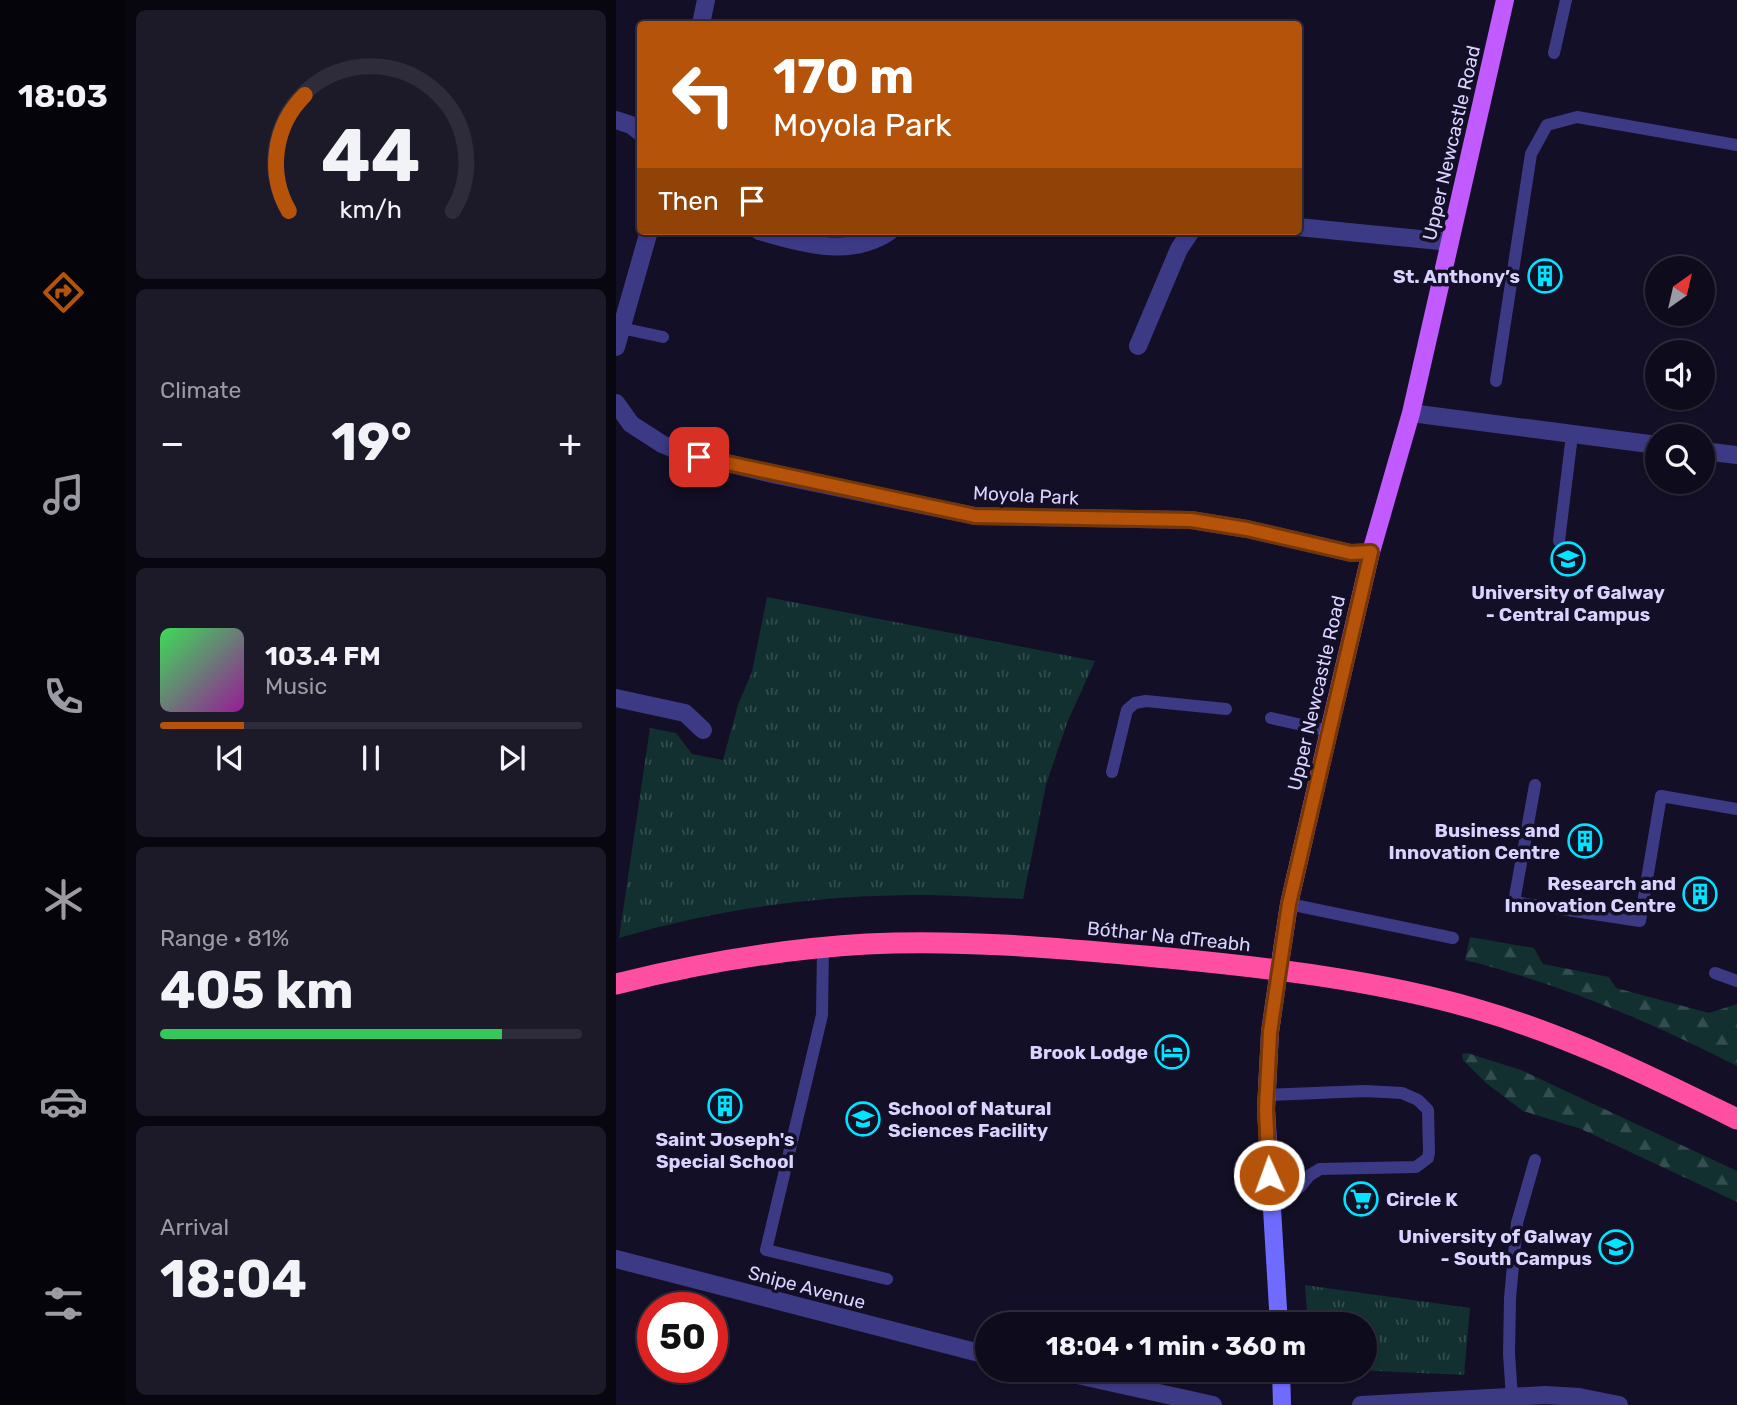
<!DOCTYPE html>
<meta charset="utf-8">
<style>
body{margin:0;font-family:Rubik,sans-serif;background:#1c1929;color:#f1f3f6;height:100vh;display:flex;flex-direction:column;font-size:26px;white-space:nowrap}
*{box-sizing:border-box;margin:0}
p{font-size:23px;color:#9b9ba3}
.icon{flex:none;width:38px;height:38px;fill:none;stroke:currentColor;stroke-width:2;stroke-linecap:round;stroke-linejoin:round}
.map{position:relative;flex:1;overflow:hidden}
.side{display:flex;flex-direction:column;gap:10px;padding:10px;background:#08060f;width:490px}
.side>*{flex:none}
.guide{position:absolute;left:21px;top:21px;width:665px;height:214px;border-radius:7px;box-shadow:0 2px 5px #0004,0 0 0 2px #2e2b3b;background:#b45309;color:#fff;overflow:hidden}
.needle{width:46px;rotate:34deg}
.controls{position:absolute;left:1029px;top:256px;display:grid;gap:14px}
.controls a{display:grid;place-items:center;width:70px;height:70px;border-radius:50%;background:#0e0b1c;box-shadow:0 2px 5px #0004,0 0 0 2px #2e2b3b;font-size:35px}
.speed{position:absolute;left:21px;top:1292px;display:flex;gap:14px;font-size:35px;font-weight:700;text-align:center}
.speed>*{display:grid;place-content:center;width:91px;height:91px;border-radius:50%;background:#0e0b1c;box-shadow:0 2px 5px #0004,0 0 0 2px #2e2b3b;line-height:1}
.speed .limit{border:10px solid #d22;background:#fff;color:#111}
.pin{position:absolute;display:grid;place-items:center;width:60px;height:60px;color:#fff;margin:-30px;border-radius:14px;box-shadow:0 4px 10px #0006}
.me{position:absolute;width:77px;margin:-38px;rotate:358deg;stroke-linejoin:round;filter:drop-shadow(0 0 5px #0008)}
.turn{display:flex;align-items:center;gap:24px;height:147px;padding:0 21px;font-size:32px}
.turn .icon{width:91px;height:91px;stroke-width:2.5}
.turn b{display:block;font-size:49px;line-height:60px}
.then{display:flex;align-items:center;height:66px;padding:0 21px;background:#0003;gap:14px;font-size:26px}
.big{font-size:52px;font-weight:700;line-height:1.1}
.side .card{flex:1;display:flex;flex-direction:column;justify-content:center;gap:10px;min-width:0;padding:0 24px;border-radius:10px;background:#1c1929}
.side .dial{align-items:center;gap:0}
.dial svg{height:182px;overflow:visible;fill:none;stroke:#2e2b3b;stroke-width:7;stroke-linecap:round;text-anchor:middle}
.dial text{fill:#f1f3f6;stroke:none}
.song{display:flex;align-items:center;gap:21px}
.cover{width:84px;height:84px;border-radius:10px;background:linear-gradient(135deg,hsl(130 70% 55%),hsl(300 70% 35%))}
.played{height:7px;border-radius:4px;background:linear-gradient(90deg,#b45309 20%,#2e2b3b 20%)}
.keys{display:flex;justify-content:space-around;direction:ltr}
.heat{display:flex;justify-content:space-between;align-items:center;font-size:38px;direction:ltr}
.charge{height:10px;border-radius:5px;background:linear-gradient(90deg,#34c759 81%,#2e2b3b 0)}
.trip{position:absolute;left:359px;top:1312px;width:402px;height:70px;border-radius:35px;background:#0e0b1c;box-shadow:0 2px 5px #0004,0 0 0 2px #2e2b3b;font-weight:700;line-height:70px;text-align:center}
main{display:flex;flex:1;min-height:0}
.menu{display:flex;flex-direction:column;width:126px;justify-content:space-around;align-items:center;background:#06040b;color:#9b9ba3}
.menu .icon{width:49px;height:49px}
.menu .selected{color:#b45309}
.menu b{font-size:32px;color:#f1f3f6}
.map>svg:first-child{display:block}
.grass{fill:url(#grass-tufts)}
.forest{fill:url(#forest-firs)}
.lines{fill:none;stroke-linecap:round;stroke-linejoin:round}
.lane{stroke:#3d3a85;stroke-width:12}
.street{stroke:#3d3a85;stroke-width:18}
.secondary{stroke:#6f6bff;stroke-width:18}
.primary{stroke:#c25bff;stroke-width:18}
.highway{stroke:#ff4fa3;stroke-width:21}
.route-casing{stroke:#753606;stroke-width:18}
.route{stroke:#b45309;stroke-width:12}
.labels{text-anchor:middle;stroke-width:7;stroke-linejoin:round;paint-order:stroke}
.street-label{font-size:19px;fill:#d9d4ff;stroke:#130f26}
.poi-label{font-size:19px;font-weight:bold;fill:#d9d4ff;stroke:#130f26;text-anchor:end}
</style>
<main>
<nav class="menu">
<b>18:03</b>
<svg class="icon selected" aria-label="directions" viewBox="0 0 24 24"><path d="M12 3l9 9-9 9-9-9zM9 14v-3h6M13 9l2 2-2 2"/></svg>
<svg class="icon" aria-label="music" viewBox="0 0 24 24"><path d="M9 18V5l10-2v13"/><circle cx="6" cy="18" r="3"/><circle cx="16" cy="16" r="3"/></svg>
<svg class="icon" aria-label="phone" viewBox="0 0 24 24"><path d="M5 4h4l2 5-3 2q2 4 5 5l2-3 5 2v4C11 20 4 13 5 4z"/></svg>
<svg class="icon" aria-label="climate" viewBox="0 0 24 24"><path d="M12 3v18M4 7l16 10M4 17L20 7"/></svg>
<svg class="icon" aria-label="car" viewBox="0 0 24 24"><path d="M5 17H2v-5l4-1 3-4h7l3 4 3 1v5h-3M9 17h6M6 11h13"/><circle cx="7" cy="17" r="2"/><circle cx="17" cy="17" r="2"/></svg>
<svg class="icon" aria-label="filters" viewBox="0 0 24 24"><path d="M4 7h16M4 17h16"/><circle cx="9" cy="7" r="2"/><circle cx="15" cy="17" r="2"/></svg>
</nav>
<section class="side">
<div class="card dial"><svg viewBox="0 0 100 80">
<path d="M14 69A42 42 0 1 1 86 69"/>
<path d="M14 69A42 42 0 0 1 21 18" stroke="#b45309"/>
<text x="50" y="56" font-size="32" font-weight="700">44</text>
<text x="50" y="72" font-size="11">km/h</text>
</svg></div>
<div class="card"><p>Climate</p>
<div class="heat"><a>−</a><b class="big">19°</b><a>+</a></div>
</div>
<div class="card">
<div class="song"><i class="cover"></i><div><b>103.4 FM</b><p>Music</p></div></div>
<div class="played"></div>
<div class="keys"><svg class="icon" aria-label="previous" viewBox="0 0 24 24"><path d="M18 5L8 12l10 7zM5 5v14"/></svg><svg class="icon" aria-label="pause" viewBox="0 0 24 24"><path d="M8 5v14M16 5v14"/></svg><svg class="icon" aria-label="next" viewBox="0 0 24 24"><path d="M6 5l10 7-10 7zM19 5v14"/></svg></div>
</div>
<div class="card"><p>Range · 81%</p><b class="big">405 km</b><div class="charge"></div></div>
<div class="card"><p>Arrival</p><b class="big">18:04</b></div>
</section>
<div class="map">
<svg width="1121" height="1405" viewBox="0 0 1121 1405">
<defs>
<pattern id="grass-tufts" width="24" height="20" patternUnits="userSpaceOnUse" patternTransform="scale(1.75)"><rect width="24" height="20" fill="#12302f"/><path d="M3 7l-1-3M5 7V3M7 7l1-3M15 17l-1-3M17 17v-4M19 17l1-3" fill="none" stroke="#344d4e"/></pattern>
<pattern id="forest-firs" width="22" height="20" patternUnits="userSpaceOnUse" patternTransform="scale(1.75)"><rect width="22" height="20" fill="#12302f"/><path d="M5 1l3.5 6h-7zM16 11l3.5 6h-7z" fill="#344d4e"/></pattern>
</defs>
<rect width="100%" height="100%" fill="#130f26"/>
<g class="grass">
<path d="M151 597 479 661 451 723 430 785 407 899C373 898 339 895 305 895 203 895 100 909 3 938L34 728 60 733 76 754 107 760 122 705 136 672Z"/>
<polygon points="689,1285 854,1308 848,1375 739,1370 749,1370 749,1325 692,1325"/>
</g>
<g class="forest">
<path d="M854 937 918 948 927 964 993 977 1000 988 1093 1013 1121 1004V1066C1033 1021 945 984 849 960Z"/>
<polygon points="851,1053 905,1070 1121,1171 1121,1202 965,1129 907,1111 870,1083 847,1060 846,1054"/>
</g>
<g class="lines">
<g class="lane">
<polyline points="938,53 950,0"/>
<polyline points="5,328 47,337"/>
<polyline points="880,381 915,154 931,125 961,117 1121,145"/>
<polyline points="943,541 956,435"/>
<polyline points="655,718 713,731"/>
<polyline points="496,772 511,710 519,703 530,701 610,709"/>
<polyline points="919,785 898,902 1024,921 1045,796 1121,809"/>
<polyline points="673,904 837,938"/>
<polyline points="207,947 206,1015 150,1250 271,1279"/>
<polyline points="1099,973 1121,981"/>
<polyline points="651,1095 749,1091 786,1093 802,1100 812,1110 813,1152 812,1158 800,1167 704,1169 694,1175 684,1187 654,1193"/>
<polyline points="896,1397 893,1354 894,1298 901,1223 919,1160"/>
</g>
<g class="street">
<polyline points="85,24 90,0"/>
<polyline points="0,120 15,125 24,132"/>
<polyline points="682,227 834,242"/>
<path d="M143 231C187 243 233 259 274 231"/>
<polyline points="522,346 563,249 575,231"/>
<polyline points="0,347 33,231"/>
<polyline points="0,403 15,424 46,444 65,452 161,475 359,516 575,520 631,529 735,553 755,552"/>
<polyline points="795,413 1041,445"/>
<polyline points="1087,451 1121,455"/>
<polyline points="0,698 69,713 87,730"/>
<polyline points="0,1259 371,1355"/>
<polyline points="439,1370 597,1405"/>
<polyline points="745,1405 929,1395 963,1397 1003,1405"/>
</g>
<g class="secondary">
<polyline points="663,1325 650,1109 654,1032 663,970"/>
<polyline points="665,1370 666,1405"/>
</g>
<polyline class="primary" points="663,970 673,904 713,731 755,552 795,413 889,0"/>
<path class="highway" d="M0 984C83 963 166 949 251 944 351 939 452 949 552 958 655 968 760 980 860 1009 951 1035 1036 1077 1121 1119"/>
</g>
<g class="lines">
<defs>
<polyline id="route" points="83,457 359,516 575,520 631,529 735,553 755,552 673,904 654,1032 650,1109 653,1175"/>
</defs>
<use href="#route" class="route-casing"/>
<use href="#route" class="route"/>
</g>
<defs>
<symbol id="building-ring" viewBox="-11 -11 22 22"><circle r="9.5" fill="#130f26" stroke="#00e5ff" stroke-width="1.5"/><path d="M-4-6H4V6H1V3H-1V6H-4ZM-2.5-4.3h1.7v1.8h-1.7ZM.8-4.3h1.7v1.8H.8ZM-2.5-1h1.7V.8h-1.7ZM.8-1h1.7V.8H.8Z" fill="#00e5ff"/></symbol>
<symbol id="university-ring" viewBox="-11 -11 22 22"><circle r="9.5" fill="#130f26" stroke="#00e5ff" stroke-width="1.5"/><path d="M0-5L7-2L0 1L-7-2ZM-4 1L0 2.5L4 1V4Q0 6-4 4Z" fill="#00e5ff"/></symbol>
<symbol id="hotel-ring" viewBox="-11 -11 22 22"><circle r="9.5" fill="#130f26" stroke="#00e5ff" stroke-width="1.5"/><path d="M-6-4.5h1.5V1H6V5H4.5V3h-9V5H-6ZM-4 0a1.8 1.8 0 1 1 3.6 0ZM.5 0V-2.5h3Q6-2.5 6 0Z" fill="#00e5ff"/></symbol>
<symbol id="supermarket-ring" viewBox="-11 -11 22 22"><circle r="9.5" fill="#130f26" stroke="#00e5ff" stroke-width="1.5"/><path d="M-6-5.5h2.5l.6 2H6L4.5 2H-2.5L-4.4-4H-6ZM-1.5 3.2a1.3 1.3 0 1 0 .1 0ZM3 3.2a1.3 1.3 0 1 0 .1 0Z" fill="#00e5ff"/></symbol>
</defs>
<g fill-rule="evenodd">
<use href="#building-ring" x="910" y="257" width="38" height="38"/>
<use href="#university-ring" x="933" y="540" width="38" height="38"/>
<use href="#building-ring" x="950" y="822" width="38" height="38"/>
<use href="#building-ring" x="1065" y="875" width="38" height="38"/>
<use href="#hotel-ring" x="537" y="1033" width="38" height="38"/>
<use href="#building-ring" x="90" y="1087" width="38" height="38"/>
<use href="#university-ring" x="228" y="1100" width="38" height="38"/>
<use href="#supermarket-ring" x="726" y="1180" width="38" height="38"/>
<use href="#university-ring" x="981" y="1228" width="38" height="38"/>
</g>
<g class="labels">
<g class="street-label">
<text transform="translate(835 143) rotate(-77)" y="7">Upper Newcastle Road</text>
<text transform="translate(410 495) rotate(3)" y="7">Moyola Park</text>
<text transform="translate(700 693) rotate(-77)" y="7">Upper Newcastle Road</text>
<text transform="translate(553 936) rotate(6)" y="7">Bóthar Na dTreabh</text>
<text transform="translate(191 1287) rotate(15)" y="7">Snipe Avenue</text>
</g>
<g class="poi-label">
<text x="904" y="283">St. Anthony’s</text>
<text x="952" y="599" text-anchor="middle">University of Galway<tspan x="952" dy="22">- Central Campus</tspan></text>
<text x="944" y="837">Business and<tspan x="944" dy="22">Innovation Centre</tspan></text>
<text x="1060" y="890">Research and<tspan x="1060" dy="22">Innovation Centre</tspan></text>
<text x="532" y="1059">Brook Lodge</text>
<text x="272" y="1115" text-anchor="start">School of Natural<tspan x="272" dy="22">Sciences Facility</tspan></text>
<text x="109" y="1146" text-anchor="middle">Saint Joseph's<tspan x="109" dy="22">Special School</tspan></text>
<text x="770" y="1206" text-anchor="start">Circle K</text>
<text x="976" y="1243">University of Galway<tspan x="976" dy="22">- South Campus</tspan></text>
</g>
</g>
</svg>
<div class="controls">
<a><svg class="needle" viewBox="-14 -14 28 28"><path d="M0-13l5 13h-10z" fill="#e53935"/><path d="M0 13l5-13h-10z" fill="#9b9ba3"/></svg></a>
<a><svg class="icon" aria-label="sound" viewBox="0 0 24 24"><path d="M4 9h4l5-4v14l-5-4H4zM17 9q2 3 0 6"/></svg></a>
<a><svg class="icon" aria-label="search" viewBox="0 0 24 24"><circle cx="10" cy="10" r="6"/><path d="M15 15l6 6"/></svg></a>
</div>
<div class="speed"><div class="limit">50</div></div>
<div class="pin" style="left:83px;top:457px;background:#d93025"><svg class="icon" aria-label="arrive" viewBox="0 0 24 24"><path d="M6 21V4h12l-3 4 3 4H6"/></svg></div>
<svg class="me" style="left:653px;top:1175px" viewBox="-20 -20 40 40"><circle r="17" fill="#b45309" stroke="#fff" stroke-width="3"/><path d="M0-11L8 9 0 5-8 9z" fill="#fff"/></svg>
<div class="trip">18:04 · 1 min · 360 m</div>
<div class="guide">
<div class="turn"><svg class="icon" aria-label="left" viewBox="0 0 24 24"><path d="M17 20v-9H6M10 6l-5 5 5 5"/></svg><div><b>170 m</b>Moyola Park</div></div>
<div class="then">Then<svg class="icon" aria-label="arrive" viewBox="0 0 24 24"><path d="M6 21V4h12l-3 4 3 4H6"/></svg></div>
</div>
</div>
</main>
